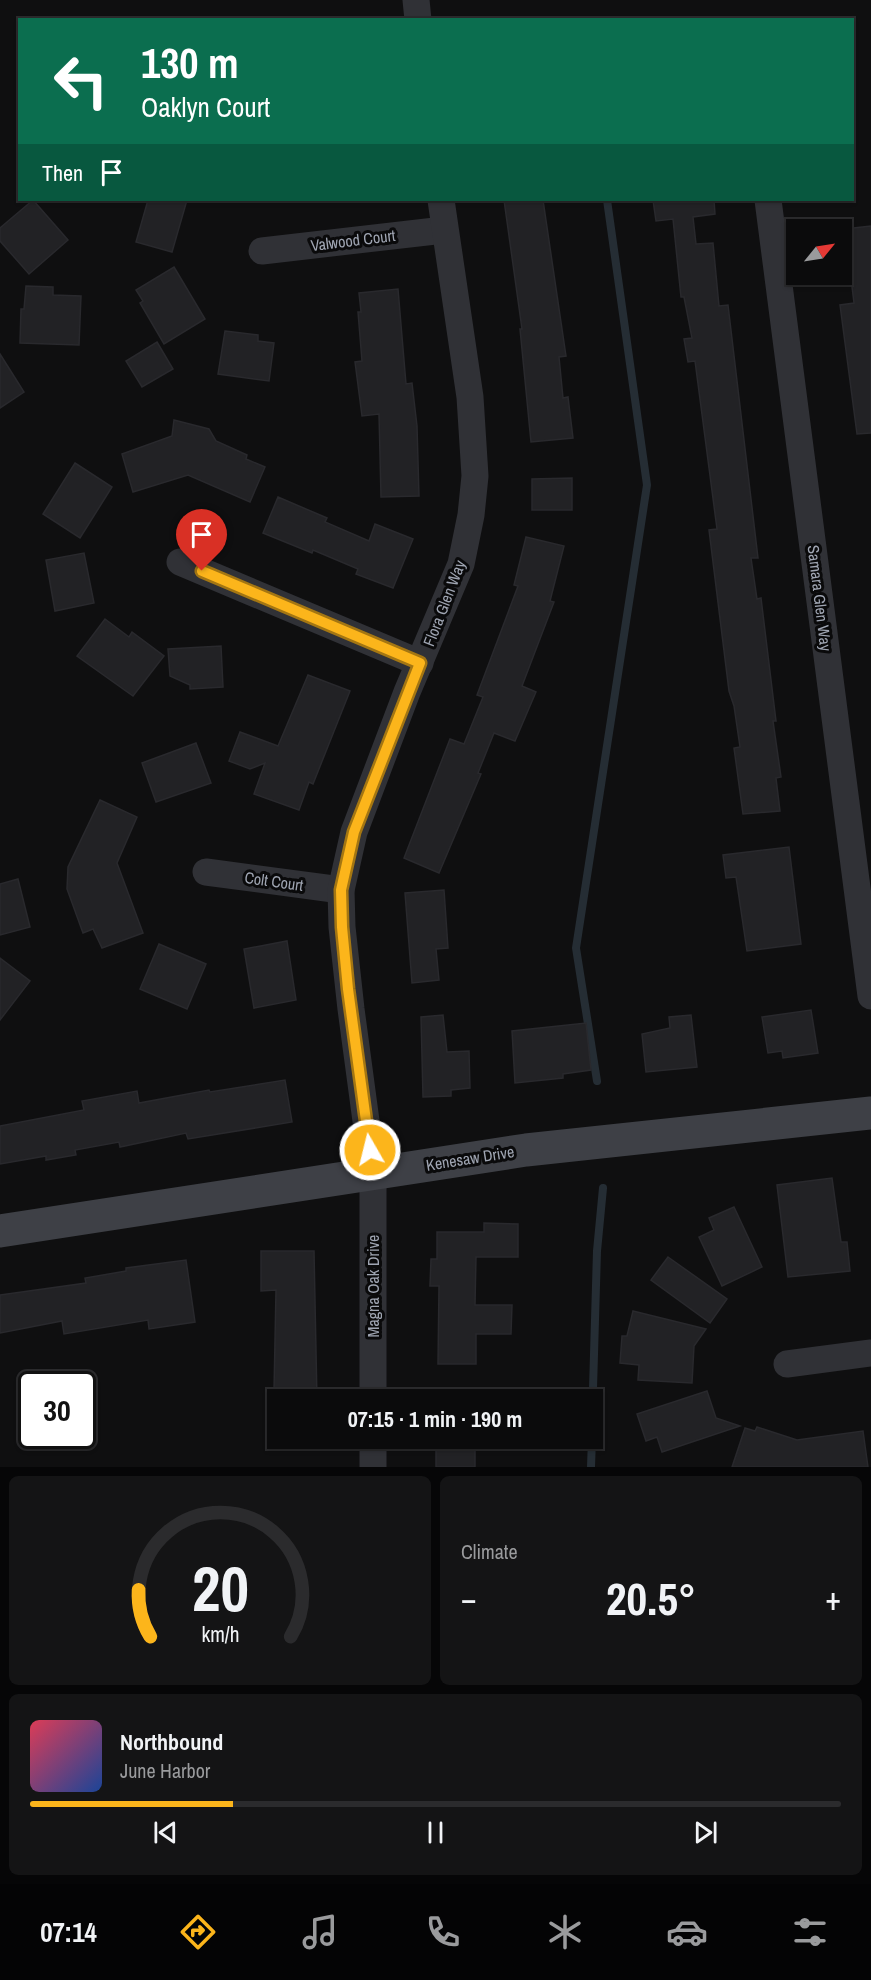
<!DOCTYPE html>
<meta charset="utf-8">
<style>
body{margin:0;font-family:"Archivo Narrow",sans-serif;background:#141415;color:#f1f3f6;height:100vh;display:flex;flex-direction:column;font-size:22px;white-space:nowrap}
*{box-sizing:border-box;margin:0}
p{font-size:20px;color:#9a9b9d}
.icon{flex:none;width:33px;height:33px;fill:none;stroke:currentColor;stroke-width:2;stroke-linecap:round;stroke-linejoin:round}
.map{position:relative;height:1467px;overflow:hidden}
.drawer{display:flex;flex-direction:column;gap:9px;padding:9px;background:#060607;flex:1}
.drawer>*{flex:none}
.top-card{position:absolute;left:18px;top:18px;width:836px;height:183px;border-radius:0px;box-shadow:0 2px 4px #0004,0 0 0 2px #2b2b2d;background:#0b6e4f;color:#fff;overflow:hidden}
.needle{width:39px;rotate:60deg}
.tools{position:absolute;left:786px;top:219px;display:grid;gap:12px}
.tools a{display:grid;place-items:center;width:66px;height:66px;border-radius:0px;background:#0b0b0c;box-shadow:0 2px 4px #0004,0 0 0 2px #2b2b2d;font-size:30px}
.speed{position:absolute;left:18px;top:1371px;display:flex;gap:12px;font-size:30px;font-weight:700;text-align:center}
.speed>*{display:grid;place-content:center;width:78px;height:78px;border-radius:50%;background:#0b0b0c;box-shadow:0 2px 4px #0004,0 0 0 2px #2b2b2d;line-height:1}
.speed .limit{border:3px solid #111;border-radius:9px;background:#fff;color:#111}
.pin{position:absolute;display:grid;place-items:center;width:51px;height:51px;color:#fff;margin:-62px -26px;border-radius:50% 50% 50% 0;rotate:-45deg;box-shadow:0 0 6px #0007}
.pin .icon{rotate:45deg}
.me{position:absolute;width:66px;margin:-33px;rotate:352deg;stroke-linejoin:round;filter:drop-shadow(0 0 4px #0008)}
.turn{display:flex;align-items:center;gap:21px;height:126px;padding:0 24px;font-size:27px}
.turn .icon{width:78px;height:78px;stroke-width:2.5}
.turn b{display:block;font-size:42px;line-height:51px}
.then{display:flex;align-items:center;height:57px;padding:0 24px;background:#0003;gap:12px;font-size:22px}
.big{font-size:45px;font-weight:700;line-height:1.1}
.drawer .tile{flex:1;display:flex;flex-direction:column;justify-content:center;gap:9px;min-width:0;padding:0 21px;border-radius:9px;background:#141415}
.drawer .dial{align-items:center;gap:0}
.dial svg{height:156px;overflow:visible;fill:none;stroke:#2b2b2d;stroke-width:7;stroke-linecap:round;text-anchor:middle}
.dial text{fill:#f1f3f6;stroke:none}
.song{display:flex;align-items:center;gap:18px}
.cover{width:72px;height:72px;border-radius:9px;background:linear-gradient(135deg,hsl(350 70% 55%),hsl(220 70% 35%))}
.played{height:6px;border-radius:3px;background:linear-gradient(90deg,#fcb51b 25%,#2b2b2d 25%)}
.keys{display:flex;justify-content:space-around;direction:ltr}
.heat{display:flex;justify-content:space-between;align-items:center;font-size:33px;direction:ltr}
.drawer .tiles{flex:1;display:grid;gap:9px;grid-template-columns:1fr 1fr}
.tile:last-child{grid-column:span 2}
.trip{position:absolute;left:267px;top:1389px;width:336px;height:60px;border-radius:0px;background:#0b0b0c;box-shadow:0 2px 4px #0004,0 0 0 2px #2b2b2d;font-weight:700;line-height:60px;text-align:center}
.tab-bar{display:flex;height:96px;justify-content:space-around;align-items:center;background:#040405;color:#9a9b9d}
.tab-bar .icon{width:42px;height:42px}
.tab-bar .active{color:#fcb51b}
.tab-bar b{font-size:27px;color:#f1f3f6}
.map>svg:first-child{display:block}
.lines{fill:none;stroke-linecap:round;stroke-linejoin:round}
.stream{stroke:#252d34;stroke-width:8}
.building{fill:#222225;stroke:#29292d;stroke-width:1.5}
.street{stroke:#303136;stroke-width:27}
.secondary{stroke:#3e4046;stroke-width:33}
.route-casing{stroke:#a47612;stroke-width:15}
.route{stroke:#fcb51b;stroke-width:10}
.labels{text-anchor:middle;stroke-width:6;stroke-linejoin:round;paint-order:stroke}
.street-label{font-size:16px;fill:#9fa5b2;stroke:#0a0a0b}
</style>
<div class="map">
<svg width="871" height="1467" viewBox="0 0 871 1467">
<rect width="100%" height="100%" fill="#0f0f10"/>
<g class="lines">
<g class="stream">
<polyline points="597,1081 576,948 647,485 607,200"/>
<polyline points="592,1423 597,1251 603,1188"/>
<polyline points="591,1467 592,1438"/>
</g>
</g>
<g class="building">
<polygon points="33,200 68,240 29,274 0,241 0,228"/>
<polygon points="148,200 187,200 172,252 136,242"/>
<polygon points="504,200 543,200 566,356 559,357 563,398 568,397 573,438 531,442 520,329 522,329"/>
<polygon points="653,200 714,200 715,214 693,217 696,244 713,243 719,306 728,305 758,558 751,558 757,599 761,598 776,721 773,721 781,777 776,778 780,811 743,814 734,748 740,747 734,706 729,691 709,530 717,529 695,361 688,362 684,339 692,338 684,297 681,297 673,219 656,221"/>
<polygon points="871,226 871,433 857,434 840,305 854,303 845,229"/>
<polygon points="174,267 205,319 164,344 140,303 143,301 136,290"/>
<polygon points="26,286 53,287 53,295 81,296 79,345 20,343 21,309 24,309"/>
<polygon points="398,289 406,384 412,383 417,426 419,496 381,497 379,414 362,416 355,362 362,361 358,312 361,312 359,293"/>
<polygon points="225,331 258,335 258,341 274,343 269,381 218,374"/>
<polygon points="157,342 173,369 142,387 126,361"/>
<polygon points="0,354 24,392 0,408"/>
<polygon points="174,420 209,429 216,441 247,455 246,459 265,467 250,502 188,475 133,492 122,454 172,436"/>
<polygon points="75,463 112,487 80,538 43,514"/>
<polygon points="572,478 572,510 532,510 532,479"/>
<polygon points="278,497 327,518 325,522 369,541 375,524 413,539 393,588 356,574 358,569 313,550 312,553 263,533"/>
<polygon points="526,537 564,546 550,601 554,602 522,686 536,692 515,741 494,733 478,773 481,774 439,873 404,858 450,739 464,744 483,697 477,695 518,586 514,585"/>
<polygon points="84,553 94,603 55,611 46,560"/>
<polygon points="105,619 129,637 132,632 164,656 133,696 77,656"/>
<polygon points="221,646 223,687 190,689 190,685 170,676 168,649"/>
<polygon points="308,675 350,691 313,784 309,782 299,810 254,794 265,763 250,769 229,761 240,732 278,746"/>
<polygon points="196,743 211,783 156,802 142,763"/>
<polygon points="100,800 137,817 117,863 143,933 102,948 93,929 83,933 67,889 68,867"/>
<polygon points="789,847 801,944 747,951 736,877 726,878 723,855"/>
<polygon points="18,879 30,927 0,935 0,884"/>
<polygon points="444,890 448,948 436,949 439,980 412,983 405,893"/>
<polygon points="287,941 296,1000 254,1008 244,949"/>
<polygon points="159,944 206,964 187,1009 140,989"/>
<polygon points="0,958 30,981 0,1020"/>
<polygon points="811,1010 818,1053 783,1058 782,1051 768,1053 762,1017"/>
<polygon points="443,1015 447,1052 469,1051 470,1088 451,1090 451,1096 423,1097 421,1017"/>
<polygon points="691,1015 697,1067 646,1072 642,1034 670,1028 669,1017"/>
<polygon points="586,1023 591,1070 563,1074 563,1078 515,1083 512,1031"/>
<polygon points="285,1080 292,1122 188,1139 186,1133 120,1147 119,1142 75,1150 76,1155 46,1160 46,1156 0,1164 0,1126 84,1110 82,1101 137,1091 139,1103 209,1090 210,1092"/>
<polygon points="832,1178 841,1242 847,1242 850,1271 788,1277 777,1185"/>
<polygon points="734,1207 762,1267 722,1286 699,1237 714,1230 709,1218"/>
<polygon points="484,1223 518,1224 518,1257 476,1257 475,1305 512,1305 511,1334 476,1334 476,1364 438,1364 439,1286 430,1286 431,1259 437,1259 437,1232 484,1232"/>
<polygon points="261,1251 314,1251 317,1400 278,1400 278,1438 313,1438 313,1442 273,1441 276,1290 261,1291"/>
<polygon points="668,1257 727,1299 710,1323 651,1280"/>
<polygon points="186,1260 195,1322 149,1329 148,1320 64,1334 62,1321 0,1333 0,1295 86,1283 85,1278 126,1271 126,1268"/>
<polygon points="633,1311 706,1329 694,1346 692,1383 638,1380 639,1365 620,1363 622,1336 627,1336"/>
<polygon points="707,1391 716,1418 740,1426 662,1452 657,1437 646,1441 637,1414"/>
<polygon points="757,1427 797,1440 863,1431 868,1467 732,1467 745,1428 755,1431"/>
<rect x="436" y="1438" width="39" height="29"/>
</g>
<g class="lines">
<g class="street">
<polyline points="416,0 418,20"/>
<polyline points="768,200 871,996"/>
<polyline points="262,251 444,230"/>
<polyline points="180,562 420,663"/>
<polyline points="206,872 341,890"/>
<polyline points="787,1364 871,1353"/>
<polyline points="373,1400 373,1173 351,1009 342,927 341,890 354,832 407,692 461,564 471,515 475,476 470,397 441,200"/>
<polyline points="373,1438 373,1467"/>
</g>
<polyline class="secondary" points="0,1231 526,1150 871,1113"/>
</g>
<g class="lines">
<defs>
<polyline id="route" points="202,571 420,663 354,832 341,890 342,927 348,989 370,1150"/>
</defs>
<use href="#route" class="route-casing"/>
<use href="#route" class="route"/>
</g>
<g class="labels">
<g class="street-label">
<text transform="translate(353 240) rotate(-7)" y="6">Valwood Court</text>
<text transform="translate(820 598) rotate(83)" y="6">Samara Glen Way</text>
<text transform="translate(444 603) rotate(-69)" y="6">Flora Glen Way</text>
<text transform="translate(274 881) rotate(8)" y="6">Colt Court</text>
<text transform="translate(470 1158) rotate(-9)" y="6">Kenesaw Drive</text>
<text transform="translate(373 1286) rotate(-90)" y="6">Magna Oak Drive</text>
</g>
</g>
</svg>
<div class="tools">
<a><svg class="needle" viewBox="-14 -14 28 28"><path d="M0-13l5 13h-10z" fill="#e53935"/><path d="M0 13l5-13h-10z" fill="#9a9b9d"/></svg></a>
</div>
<div class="speed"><div class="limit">30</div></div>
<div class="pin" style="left:202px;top:571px;background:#d93025"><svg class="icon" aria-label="arrive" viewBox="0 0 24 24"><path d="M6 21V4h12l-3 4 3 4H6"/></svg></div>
<svg class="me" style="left:370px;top:1150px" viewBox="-20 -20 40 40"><circle r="17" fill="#fcb51b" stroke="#fff" stroke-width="3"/><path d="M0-11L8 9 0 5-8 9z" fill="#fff"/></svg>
<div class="trip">07:15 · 1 min · 190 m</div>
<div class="top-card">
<div class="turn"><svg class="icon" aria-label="left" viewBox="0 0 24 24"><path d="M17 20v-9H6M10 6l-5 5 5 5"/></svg><div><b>130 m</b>Oaklyn Court</div></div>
<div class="then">Then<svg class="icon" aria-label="arrive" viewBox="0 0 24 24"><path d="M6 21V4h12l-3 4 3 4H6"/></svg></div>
</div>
</div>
<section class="drawer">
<div class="tiles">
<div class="tile dial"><svg viewBox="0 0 100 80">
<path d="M14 69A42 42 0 1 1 86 69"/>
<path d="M14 69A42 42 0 0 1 8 45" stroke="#fcb51b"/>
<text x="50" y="56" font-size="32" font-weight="700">20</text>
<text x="50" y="72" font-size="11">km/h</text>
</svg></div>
<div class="tile"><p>Climate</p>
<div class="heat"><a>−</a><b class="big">20.5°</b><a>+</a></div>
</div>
<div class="tile">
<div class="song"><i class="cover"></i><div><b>Northbound</b><p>June Harbor</p></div></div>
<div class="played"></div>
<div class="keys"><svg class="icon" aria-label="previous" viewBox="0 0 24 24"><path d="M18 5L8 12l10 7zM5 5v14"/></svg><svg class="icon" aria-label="pause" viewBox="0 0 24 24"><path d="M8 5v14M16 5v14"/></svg><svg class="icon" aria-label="next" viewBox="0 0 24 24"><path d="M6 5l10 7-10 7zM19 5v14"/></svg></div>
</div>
</div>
</section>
<nav class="tab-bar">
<b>07:14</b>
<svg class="icon active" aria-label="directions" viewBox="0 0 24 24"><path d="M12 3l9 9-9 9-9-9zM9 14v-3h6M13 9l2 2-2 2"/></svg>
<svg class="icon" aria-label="music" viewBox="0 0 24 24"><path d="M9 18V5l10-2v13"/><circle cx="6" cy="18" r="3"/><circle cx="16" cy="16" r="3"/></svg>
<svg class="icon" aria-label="phone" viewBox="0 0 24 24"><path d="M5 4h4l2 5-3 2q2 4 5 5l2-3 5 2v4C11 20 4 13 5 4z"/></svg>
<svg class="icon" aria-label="climate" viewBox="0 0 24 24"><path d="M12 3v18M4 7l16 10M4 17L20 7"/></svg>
<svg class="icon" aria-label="car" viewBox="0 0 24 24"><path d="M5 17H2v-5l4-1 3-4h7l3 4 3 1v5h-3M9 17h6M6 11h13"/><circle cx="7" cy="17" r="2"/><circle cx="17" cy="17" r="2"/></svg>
<svg class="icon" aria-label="filters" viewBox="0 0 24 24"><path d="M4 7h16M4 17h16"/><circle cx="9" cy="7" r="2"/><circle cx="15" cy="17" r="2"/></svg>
</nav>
